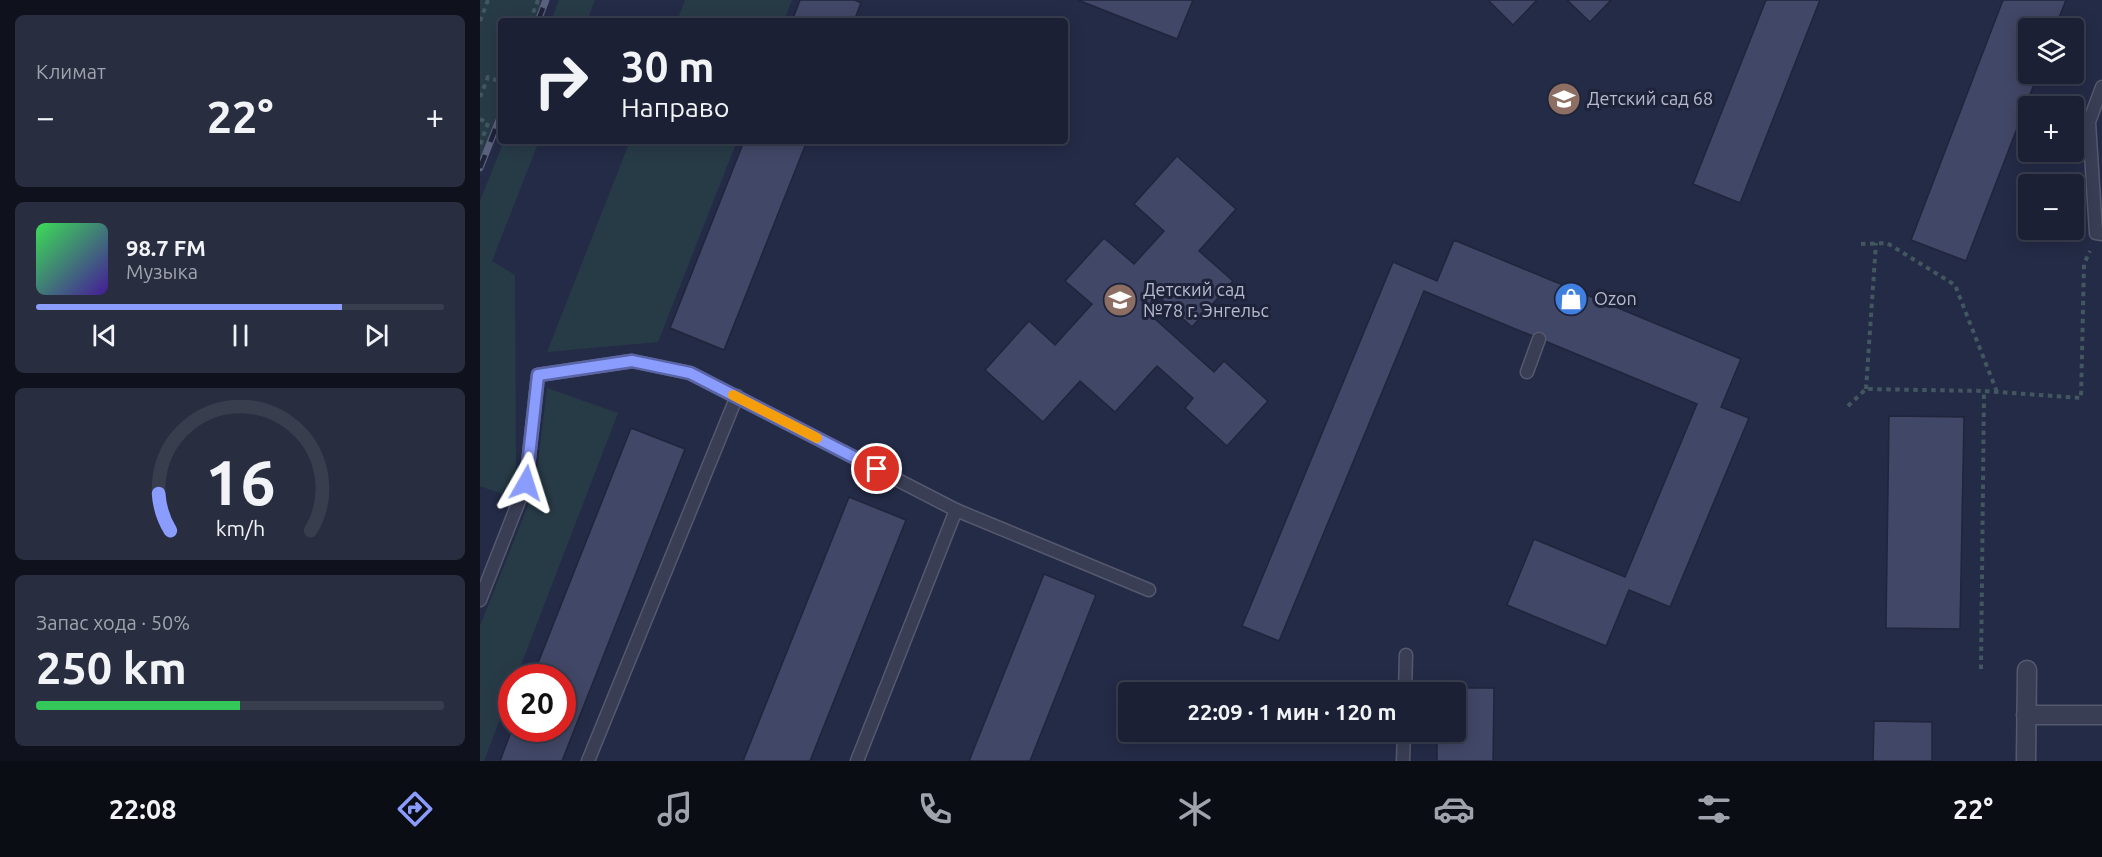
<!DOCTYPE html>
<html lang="ru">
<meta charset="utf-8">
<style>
body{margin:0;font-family:Ubuntu,sans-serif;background:#282d40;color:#f1f3f6;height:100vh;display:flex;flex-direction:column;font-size:22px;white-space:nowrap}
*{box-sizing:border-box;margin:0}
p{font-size:20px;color:#a0a3ac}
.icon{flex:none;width:33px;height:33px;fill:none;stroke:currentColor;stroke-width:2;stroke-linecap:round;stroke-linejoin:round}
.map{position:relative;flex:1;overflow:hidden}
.sheet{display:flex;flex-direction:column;gap:15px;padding:15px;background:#0f121d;width:480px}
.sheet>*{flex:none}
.banner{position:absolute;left:18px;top:18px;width:570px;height:126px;border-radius:6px;box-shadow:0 3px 15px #0003,0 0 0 2px #393e4f;background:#1b2034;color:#f1f3f6;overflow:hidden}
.buttons{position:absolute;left:1538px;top:18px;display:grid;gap:12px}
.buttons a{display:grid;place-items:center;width:66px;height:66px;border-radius:6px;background:#1b2034;box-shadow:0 3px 15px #0003,0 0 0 2px #393e4f;font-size:30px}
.speed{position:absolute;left:18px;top:664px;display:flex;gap:12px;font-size:30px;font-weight:700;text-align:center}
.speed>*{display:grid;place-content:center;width:78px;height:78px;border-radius:50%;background:#1b2034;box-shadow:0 3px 15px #0003,0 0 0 2px #393e4f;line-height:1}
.speed .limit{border:9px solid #d22;background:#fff;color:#111}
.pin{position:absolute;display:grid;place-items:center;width:51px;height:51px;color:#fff;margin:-26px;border:3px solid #fff;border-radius:50%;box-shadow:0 2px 6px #0007}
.me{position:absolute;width:66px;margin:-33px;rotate:6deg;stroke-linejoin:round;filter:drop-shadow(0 0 4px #0008)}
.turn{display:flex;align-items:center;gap:21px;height:126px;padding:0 24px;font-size:27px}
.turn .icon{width:78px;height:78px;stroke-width:2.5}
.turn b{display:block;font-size:42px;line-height:51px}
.big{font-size:45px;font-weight:600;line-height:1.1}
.sheet .tile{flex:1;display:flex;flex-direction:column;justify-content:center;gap:9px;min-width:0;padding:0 21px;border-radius:9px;background:#282d40}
.sheet .dial{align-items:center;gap:0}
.dial svg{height:156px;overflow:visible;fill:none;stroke:#393e4f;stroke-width:7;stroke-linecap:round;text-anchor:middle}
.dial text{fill:#f1f3f6;stroke:none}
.song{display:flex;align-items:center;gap:18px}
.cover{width:72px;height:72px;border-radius:9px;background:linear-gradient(135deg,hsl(130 70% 55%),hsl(260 70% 35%))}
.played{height:6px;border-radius:3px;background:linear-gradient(90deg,#8b9cff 75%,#393e4f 75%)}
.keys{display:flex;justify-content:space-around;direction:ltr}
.heat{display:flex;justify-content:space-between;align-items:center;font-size:33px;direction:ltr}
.charge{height:9px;border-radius:4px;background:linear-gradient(90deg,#34c759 50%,#393e4f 0)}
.trip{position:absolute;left:638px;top:682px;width:348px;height:60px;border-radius:6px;background:#1b2034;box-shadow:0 3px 15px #0003,0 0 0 2px #393e4f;font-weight:600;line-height:60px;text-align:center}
.dock{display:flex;height:96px;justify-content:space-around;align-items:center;background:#0b0d15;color:#a0a3ac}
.dock .icon{width:42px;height:42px}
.dock .selected{color:#8b9cff}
.dock b{font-size:27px;color:#f1f3f6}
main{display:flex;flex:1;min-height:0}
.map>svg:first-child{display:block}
.green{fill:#273b47}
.building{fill:#414766;stroke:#20253c;stroke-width:1.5}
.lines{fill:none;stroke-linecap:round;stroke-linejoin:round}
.service-casing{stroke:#55596f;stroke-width:15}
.pedestrian-casing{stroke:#55596f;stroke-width:21}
.minor-casing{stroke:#55596f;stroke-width:21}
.path{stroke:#425760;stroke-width:4;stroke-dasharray:4.5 4.5;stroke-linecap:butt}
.service{stroke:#393e55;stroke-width:12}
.pedestrian{stroke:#393e55;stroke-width:18}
.minor{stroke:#393e55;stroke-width:18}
.rail-casing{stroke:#5b617c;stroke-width:7}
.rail{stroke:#1e233a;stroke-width:4.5;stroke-dasharray:14;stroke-linecap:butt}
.route-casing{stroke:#5a65a6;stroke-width:15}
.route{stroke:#8b9cff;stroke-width:10}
.slow{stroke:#f59e0b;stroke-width:10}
.labels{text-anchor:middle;stroke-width:6;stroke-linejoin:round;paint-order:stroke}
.poi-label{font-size:18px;fill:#b7bace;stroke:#1e233a;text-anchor:start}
</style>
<main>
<section class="sheet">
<div class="tile"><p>Климат</p>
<div class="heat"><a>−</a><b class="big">22°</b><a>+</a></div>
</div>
<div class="tile">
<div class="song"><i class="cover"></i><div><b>98.7 FM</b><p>Музыка</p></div></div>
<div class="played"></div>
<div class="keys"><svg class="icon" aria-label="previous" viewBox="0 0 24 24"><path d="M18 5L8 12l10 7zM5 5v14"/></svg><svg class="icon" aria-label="pause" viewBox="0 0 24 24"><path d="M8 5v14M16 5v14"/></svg><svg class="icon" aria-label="next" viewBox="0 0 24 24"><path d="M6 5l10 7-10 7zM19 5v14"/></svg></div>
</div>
<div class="tile dial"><svg viewBox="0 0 100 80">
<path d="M14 69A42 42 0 1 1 86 69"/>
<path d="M14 69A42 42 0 0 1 8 50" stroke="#8b9cff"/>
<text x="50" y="56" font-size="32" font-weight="700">16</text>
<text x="50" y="72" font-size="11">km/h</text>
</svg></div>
<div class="tile"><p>Запас хода · 50%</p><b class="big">250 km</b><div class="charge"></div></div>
</section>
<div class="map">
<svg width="1622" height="761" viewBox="0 0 1622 761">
<rect width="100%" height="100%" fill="#242b46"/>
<g class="green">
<polygon points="0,0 67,0 59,21 21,21 21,115 0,168"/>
<polygon points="79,0 115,0 107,21 71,21"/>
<polygon points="205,0 312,0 304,21 197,21"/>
<polygon points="24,141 59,141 12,261 35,275 36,470 27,496 0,486 0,201"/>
<polygon points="150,141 257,141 178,342 67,352"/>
<polygon points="67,388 138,413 36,678 32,678 31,690 4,761 0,761 0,626 55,488"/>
</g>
<g class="building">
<polygon points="320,0 375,0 381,3 374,21 312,21"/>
<polygon points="598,0 713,0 697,39"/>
<polygon points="1008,0 1057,0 1033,25"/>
<polygon points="1087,0 1131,0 1110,22"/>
<polygon points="1286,0 1340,0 1260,203 1213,184"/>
<polygon points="1523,0 1586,0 1575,28 1548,28 1548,74 1558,74 1486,261 1431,240"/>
<polygon points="264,141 327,141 244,350 190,328"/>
<polygon points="697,156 756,209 719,251 753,281 712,327 678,296 665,310 734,372 744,361 788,401 747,446 705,408 713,398 677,366 635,412 600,381 563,422 505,370 549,321 575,345 612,304 585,281 624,238 654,264 684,231 654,204"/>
<polygon points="974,240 1261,359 1241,407 1269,418 1190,607 1149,590 1126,646 1027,605 1054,539 1145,577 1217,404 944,291 799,641 762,626 913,262 957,281"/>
<polygon points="1409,416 1484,417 1480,629 1406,628"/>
<polygon points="151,428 205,449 82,761 20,761 32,729 82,729 82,678 52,678"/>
<polygon points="369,497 426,520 330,761 263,761"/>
<polygon points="564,574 616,595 550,761 489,761"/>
<polygon points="958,688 1014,688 1013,761 957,761 957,732 975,732 975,693 958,693"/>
<polygon points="1394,721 1452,722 1452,761 1393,761"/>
</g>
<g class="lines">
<defs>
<g id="service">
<polyline points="1622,87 1609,122 1616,233 1622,234"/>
<polyline points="1047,372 1059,339"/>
<polyline points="0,600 46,483 58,375 152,361 210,373 476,510 669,590"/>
<polyline points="925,693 926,655"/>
<polyline points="108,761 257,396"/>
<polyline points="377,761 476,510"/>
<polyline points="923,761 924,732"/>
</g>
<polyline id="pedestrian" points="1546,715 1622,715"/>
<polyline id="minor" points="1546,761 1547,670"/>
</defs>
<use href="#service" class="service-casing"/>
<use href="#pedestrian" class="pedestrian-casing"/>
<use href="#minor" class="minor-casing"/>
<g class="path">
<polyline points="0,21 8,0"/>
<polyline points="50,21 58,0"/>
<polyline points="0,97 8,77 21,82"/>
<polyline points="0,119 8,123 0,145"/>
<polyline points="1381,244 1407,243 1475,285 1517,392"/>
<polyline points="1386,389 1396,243"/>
<polyline points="1368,406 1386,389 1504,391"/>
<polyline points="1501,669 1504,391 1601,398 1604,264 1610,251"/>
</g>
<use href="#service" class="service"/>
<use href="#pedestrian" class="pedestrian"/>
<use href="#minor" class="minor"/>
<defs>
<g id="rail">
<polyline points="58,21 66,0"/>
<polyline points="0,168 21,115"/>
</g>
</defs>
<use href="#rail" class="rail-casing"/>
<use href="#rail" class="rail"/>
</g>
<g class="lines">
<defs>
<polyline id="route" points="46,483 58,375 152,361 210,373 397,469"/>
</defs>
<use href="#route" class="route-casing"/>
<use href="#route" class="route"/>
<polyline class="slow" points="253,395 337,438"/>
</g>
<defs>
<symbol id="school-disc" viewBox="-11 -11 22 22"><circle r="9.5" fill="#8d6e63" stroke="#1e233a"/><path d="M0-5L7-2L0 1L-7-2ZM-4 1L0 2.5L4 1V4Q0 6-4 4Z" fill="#fff"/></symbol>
<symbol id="shop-disc" viewBox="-11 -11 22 22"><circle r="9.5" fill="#3f7fe0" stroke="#1e233a"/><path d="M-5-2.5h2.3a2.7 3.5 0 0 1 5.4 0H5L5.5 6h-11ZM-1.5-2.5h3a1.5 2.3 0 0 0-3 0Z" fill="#fff"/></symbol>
</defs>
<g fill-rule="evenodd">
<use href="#school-disc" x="1065" y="80" width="38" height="38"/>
<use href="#shop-disc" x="1072" y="280" width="38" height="38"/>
<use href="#school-disc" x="621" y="281" width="38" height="38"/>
</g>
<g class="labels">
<g class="poi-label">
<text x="1107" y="105">Детский сад 68</text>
<text x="663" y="296">Детский сад<tspan x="663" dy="21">№78 г. Энгельс</tspan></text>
<text x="1114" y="305">Ozon</text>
</g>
</g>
</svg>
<div class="buttons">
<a><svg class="icon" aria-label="layers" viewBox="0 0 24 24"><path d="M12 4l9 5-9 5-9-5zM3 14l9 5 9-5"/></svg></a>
<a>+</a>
<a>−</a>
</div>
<div class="speed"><div class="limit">20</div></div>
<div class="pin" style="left:397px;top:469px;background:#d93025"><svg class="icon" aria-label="arrive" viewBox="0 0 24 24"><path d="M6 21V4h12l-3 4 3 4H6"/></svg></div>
<svg class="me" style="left:46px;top:483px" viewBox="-20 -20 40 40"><path d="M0-17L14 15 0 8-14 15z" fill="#8b9cff" stroke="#fff" stroke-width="4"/></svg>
<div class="trip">22:09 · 1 мин · 120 m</div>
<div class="banner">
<div class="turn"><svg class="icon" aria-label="right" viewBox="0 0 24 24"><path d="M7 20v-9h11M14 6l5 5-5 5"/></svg><div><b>30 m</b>Направо</div></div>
</div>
</div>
</main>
<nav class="dock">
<b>22:08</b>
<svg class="icon selected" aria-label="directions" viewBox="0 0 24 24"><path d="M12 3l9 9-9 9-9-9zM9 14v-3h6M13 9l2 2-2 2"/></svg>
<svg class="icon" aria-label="music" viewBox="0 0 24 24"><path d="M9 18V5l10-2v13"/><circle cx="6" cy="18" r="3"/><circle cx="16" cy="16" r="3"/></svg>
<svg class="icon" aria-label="phone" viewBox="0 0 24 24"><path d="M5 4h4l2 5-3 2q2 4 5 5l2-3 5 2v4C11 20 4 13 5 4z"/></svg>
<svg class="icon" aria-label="climate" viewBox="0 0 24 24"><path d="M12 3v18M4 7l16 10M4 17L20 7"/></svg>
<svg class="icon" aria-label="car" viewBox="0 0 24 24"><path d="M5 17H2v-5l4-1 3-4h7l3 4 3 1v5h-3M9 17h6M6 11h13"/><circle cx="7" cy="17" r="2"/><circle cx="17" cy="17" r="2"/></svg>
<svg class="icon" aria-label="filters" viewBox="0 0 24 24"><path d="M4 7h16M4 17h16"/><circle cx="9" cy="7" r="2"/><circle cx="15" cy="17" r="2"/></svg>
<b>22°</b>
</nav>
